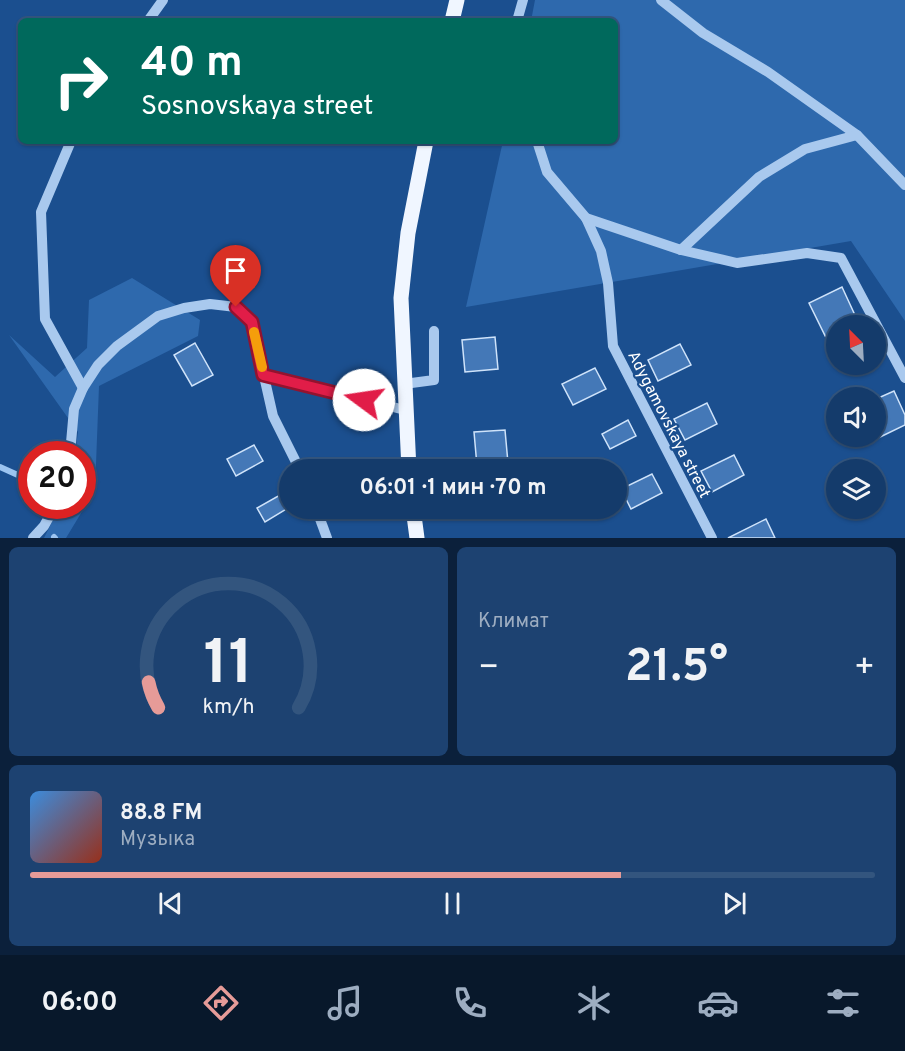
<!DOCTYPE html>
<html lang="ru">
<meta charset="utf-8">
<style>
body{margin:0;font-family:Overpass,sans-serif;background:#1d4271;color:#f1f3f6;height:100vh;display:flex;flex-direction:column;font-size:22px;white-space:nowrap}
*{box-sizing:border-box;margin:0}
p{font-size:20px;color:#9dadc1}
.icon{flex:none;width:33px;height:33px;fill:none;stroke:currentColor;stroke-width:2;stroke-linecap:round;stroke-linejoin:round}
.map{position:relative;height:538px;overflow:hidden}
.details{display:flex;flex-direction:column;gap:9px;padding:9px;background:#0b203b;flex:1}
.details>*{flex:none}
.hud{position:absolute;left:18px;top:18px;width:600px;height:126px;border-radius:9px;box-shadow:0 2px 4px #0004,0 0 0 2px #33557e;background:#00695c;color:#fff;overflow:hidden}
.needle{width:39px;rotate:336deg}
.controls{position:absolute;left:826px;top:315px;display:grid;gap:12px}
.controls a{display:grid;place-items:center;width:60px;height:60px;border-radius:50%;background:#143b6b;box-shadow:0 2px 4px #0004,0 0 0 2px #33557e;font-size:30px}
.speed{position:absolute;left:18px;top:441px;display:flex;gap:12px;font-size:30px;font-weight:700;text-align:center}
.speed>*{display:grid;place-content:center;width:78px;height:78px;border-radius:50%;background:#143b6b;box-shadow:0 2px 4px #0004,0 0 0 2px #33557e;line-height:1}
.speed .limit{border:9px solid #d22;background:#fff;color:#111}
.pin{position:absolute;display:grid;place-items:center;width:51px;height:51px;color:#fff;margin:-62px -26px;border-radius:50% 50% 50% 0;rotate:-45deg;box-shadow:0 0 6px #0007}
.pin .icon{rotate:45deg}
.me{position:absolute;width:66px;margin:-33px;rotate:284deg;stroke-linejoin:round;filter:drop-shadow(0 0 4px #0008)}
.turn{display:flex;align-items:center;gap:21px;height:126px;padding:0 24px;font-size:27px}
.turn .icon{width:78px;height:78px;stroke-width:2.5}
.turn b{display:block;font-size:42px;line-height:51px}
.big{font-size:45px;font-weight:700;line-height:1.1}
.details .widget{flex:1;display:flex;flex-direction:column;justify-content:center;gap:9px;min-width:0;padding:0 21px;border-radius:9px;background:#1d4271}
.details .dial{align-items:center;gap:0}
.dial svg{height:156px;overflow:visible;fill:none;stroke:#33557e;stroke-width:7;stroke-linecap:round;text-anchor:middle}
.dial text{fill:#f1f3f6;stroke:none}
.song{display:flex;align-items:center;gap:18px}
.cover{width:72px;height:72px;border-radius:9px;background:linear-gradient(135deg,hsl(210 70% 55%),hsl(10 70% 35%))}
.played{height:6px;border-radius:3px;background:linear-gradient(90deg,#e69b98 70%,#33557e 70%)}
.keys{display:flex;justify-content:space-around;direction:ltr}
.heat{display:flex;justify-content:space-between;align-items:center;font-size:33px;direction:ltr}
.details .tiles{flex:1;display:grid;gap:9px;grid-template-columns:1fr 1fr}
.widget:last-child{grid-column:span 2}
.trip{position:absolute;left:279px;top:459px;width:348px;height:60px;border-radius:30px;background:#143b6b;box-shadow:0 2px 4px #0004,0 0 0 2px #33557e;font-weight:700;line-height:60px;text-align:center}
.dock{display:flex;height:96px;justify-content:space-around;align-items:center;background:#08182b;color:#9dadc1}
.dock .icon{width:42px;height:42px}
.dock .current{color:#e69b98}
.dock b{font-size:27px;color:#f1f3f6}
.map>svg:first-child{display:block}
.green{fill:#2e69ad}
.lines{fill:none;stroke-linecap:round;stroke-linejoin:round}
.stream{stroke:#9cc4f0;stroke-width:6}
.building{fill:#4478b7;stroke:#cfe3fa;stroke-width:1.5}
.minor{stroke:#a9c9ee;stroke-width:10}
.major{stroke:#f0f6ff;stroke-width:15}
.route-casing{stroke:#92132f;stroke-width:15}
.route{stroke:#e11d48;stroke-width:10}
.slow{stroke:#f59e0b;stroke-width:10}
.labels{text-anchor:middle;stroke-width:4.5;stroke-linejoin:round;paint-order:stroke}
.street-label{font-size:16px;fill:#fff;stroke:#1b4f8f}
</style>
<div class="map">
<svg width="905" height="538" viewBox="0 0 905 538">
<rect width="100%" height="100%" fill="#1b4f8f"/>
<g class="green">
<polygon points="535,0 905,0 905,321 851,241 466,307 503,141 615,141 615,21 531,21"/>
<polygon points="132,278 200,320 198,336 99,386 95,490 66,538 44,538 60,506 82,506 82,454 75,454 78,432 9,335 55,377 87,348 89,300"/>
</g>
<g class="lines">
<g class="stream">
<polyline points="0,467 20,476 32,501"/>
<polyline points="54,537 55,538"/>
</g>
</g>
<g class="building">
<polygon points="842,287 860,326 837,326 837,360 809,303"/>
<polygon points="495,337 498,369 465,372 462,340"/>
<polygon points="195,343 213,375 192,386 174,355"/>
<polygon points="680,344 691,365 658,381 648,360"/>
<polygon points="595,368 606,389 573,405 562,384"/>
<polygon points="894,391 905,415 905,425 876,439 876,399"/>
<polygon points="707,403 717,424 685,440 674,419"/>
<polygon points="628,420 636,436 610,449 602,434"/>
<polygon points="505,430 508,463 477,466 474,432"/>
<polygon points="254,445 263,461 236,476 227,459"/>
<polygon points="734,455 744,475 712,492 701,471"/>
<polygon points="652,474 662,493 631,509 621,489"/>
<polygon points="280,495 288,508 265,522 257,508"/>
<polygon points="766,519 775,538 728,538"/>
</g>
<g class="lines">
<g class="minor">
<polyline points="661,0 703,33 768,72 857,135 905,185"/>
<polyline points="148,21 163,0"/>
<polyline points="517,21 523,0"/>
<polyline points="71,141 41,212 45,319 83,388"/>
<polyline points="537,141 547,172 586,218 681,250 737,263 807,253 841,258 905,378"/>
<polyline points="586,218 601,251 608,283 613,346 712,538"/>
<polyline points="681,250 759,177 805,149 857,135"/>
<polyline points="263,375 405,410"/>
<polyline points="404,384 434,380 434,331"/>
<polyline points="70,454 74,409 83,388 98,365 117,346 158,316 184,308 210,304 236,307 252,323 273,416 300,470"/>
<polyline points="316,508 327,538"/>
<polyline points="33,538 44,526 55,506"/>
</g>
<g class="major">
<polyline points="452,21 457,0"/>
<polyline points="409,470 401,298 408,233 426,141"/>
<polyline points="413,508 417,538"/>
</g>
</g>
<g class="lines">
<defs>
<polyline id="route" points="236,307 252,322 263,375 364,400"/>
</defs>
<use href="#route" class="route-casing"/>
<use href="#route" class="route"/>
<polyline class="slow" points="254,332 262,367"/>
</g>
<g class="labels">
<g class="street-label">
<text transform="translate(670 424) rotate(63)" y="6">Adygamovskaya street</text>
</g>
</g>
</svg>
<div class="controls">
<a><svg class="needle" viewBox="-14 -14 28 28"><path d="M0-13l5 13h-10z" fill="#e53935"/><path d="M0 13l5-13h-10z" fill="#9dadc1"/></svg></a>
<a><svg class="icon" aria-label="sound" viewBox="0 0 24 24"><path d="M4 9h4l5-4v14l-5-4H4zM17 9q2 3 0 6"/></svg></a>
<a><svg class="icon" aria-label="layers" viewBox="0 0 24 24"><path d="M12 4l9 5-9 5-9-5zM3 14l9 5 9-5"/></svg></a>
</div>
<div class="speed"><div class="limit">20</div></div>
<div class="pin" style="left:236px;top:307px;background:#d93025"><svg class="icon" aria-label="arrive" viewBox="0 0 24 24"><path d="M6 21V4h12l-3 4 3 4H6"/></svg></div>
<svg class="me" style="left:364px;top:400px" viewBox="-20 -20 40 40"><circle r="19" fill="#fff"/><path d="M0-13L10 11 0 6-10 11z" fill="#e11d48"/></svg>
<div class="trip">06:01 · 1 мин · 70 m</div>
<div class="hud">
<div class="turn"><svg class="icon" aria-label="right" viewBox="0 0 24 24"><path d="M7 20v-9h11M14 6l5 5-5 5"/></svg><div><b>40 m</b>Sosnovskaya street</div></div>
</div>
</div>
<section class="details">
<div class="tiles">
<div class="widget dial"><svg viewBox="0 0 100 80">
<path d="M14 69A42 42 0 1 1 86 69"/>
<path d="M14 69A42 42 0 0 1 9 56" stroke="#e69b98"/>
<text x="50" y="56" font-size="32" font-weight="700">11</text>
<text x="50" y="72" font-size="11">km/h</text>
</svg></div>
<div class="widget"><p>Климат</p>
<div class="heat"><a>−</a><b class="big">21.5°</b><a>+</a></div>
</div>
<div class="widget">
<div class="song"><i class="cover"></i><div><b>88.8 FM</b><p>Музыка</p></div></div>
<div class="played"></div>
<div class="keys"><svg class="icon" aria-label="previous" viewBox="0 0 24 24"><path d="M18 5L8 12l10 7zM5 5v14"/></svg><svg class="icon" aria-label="pause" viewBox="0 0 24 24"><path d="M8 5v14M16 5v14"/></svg><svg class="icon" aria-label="next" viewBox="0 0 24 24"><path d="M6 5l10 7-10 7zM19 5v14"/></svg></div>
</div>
</div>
</section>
<nav class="dock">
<b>06:00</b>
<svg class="icon current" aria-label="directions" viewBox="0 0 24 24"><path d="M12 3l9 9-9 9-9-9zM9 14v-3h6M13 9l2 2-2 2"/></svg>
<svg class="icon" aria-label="music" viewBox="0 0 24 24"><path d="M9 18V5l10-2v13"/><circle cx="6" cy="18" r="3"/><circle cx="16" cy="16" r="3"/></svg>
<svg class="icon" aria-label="phone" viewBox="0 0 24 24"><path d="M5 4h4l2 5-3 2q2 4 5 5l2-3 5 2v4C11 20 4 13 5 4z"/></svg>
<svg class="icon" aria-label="climate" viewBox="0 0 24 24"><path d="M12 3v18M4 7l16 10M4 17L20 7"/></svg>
<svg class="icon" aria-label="car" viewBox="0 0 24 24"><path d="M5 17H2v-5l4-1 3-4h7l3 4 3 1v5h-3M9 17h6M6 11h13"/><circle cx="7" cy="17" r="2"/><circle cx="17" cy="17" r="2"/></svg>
<svg class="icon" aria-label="filters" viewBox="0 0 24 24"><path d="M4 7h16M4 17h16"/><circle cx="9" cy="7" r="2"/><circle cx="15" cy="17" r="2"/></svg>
</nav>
